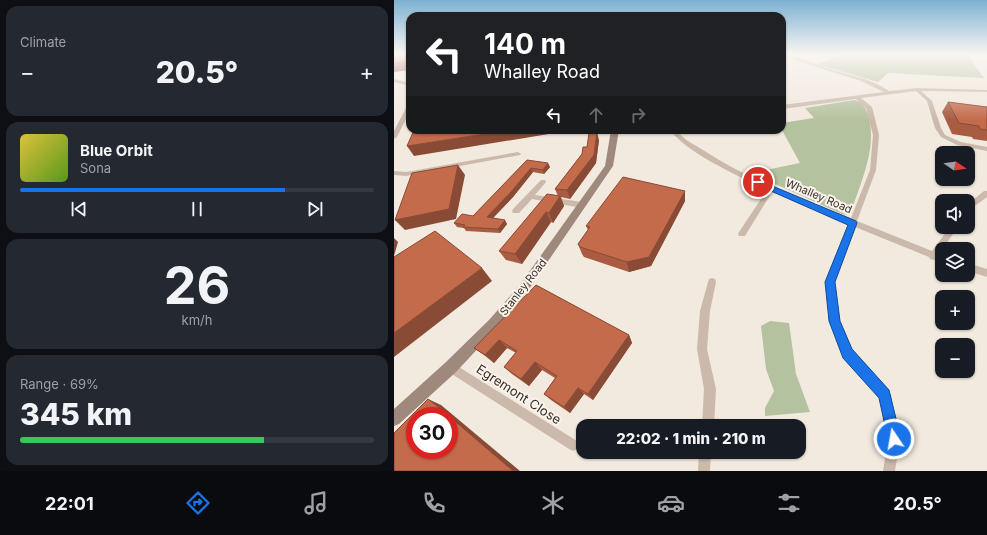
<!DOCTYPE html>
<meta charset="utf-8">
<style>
body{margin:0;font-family:Inter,sans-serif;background:#242831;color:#f1f3f6;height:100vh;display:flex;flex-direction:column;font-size:15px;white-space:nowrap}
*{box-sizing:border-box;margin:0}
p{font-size:13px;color:#9ea1a6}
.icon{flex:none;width:22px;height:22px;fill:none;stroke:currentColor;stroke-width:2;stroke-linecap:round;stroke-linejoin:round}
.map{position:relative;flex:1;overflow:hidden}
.panel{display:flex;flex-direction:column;gap:6px;padding:6px;background:#0d0f14;width:394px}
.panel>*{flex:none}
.banner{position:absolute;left:12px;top:12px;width:380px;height:122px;border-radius:12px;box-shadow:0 1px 3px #0004;background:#202124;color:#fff;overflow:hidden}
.needle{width:26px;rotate:103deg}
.buttons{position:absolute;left:541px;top:146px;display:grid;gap:8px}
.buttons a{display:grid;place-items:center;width:40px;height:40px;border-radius:8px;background:#171b24;box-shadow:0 1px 3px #0004;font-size:20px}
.speed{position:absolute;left:12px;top:407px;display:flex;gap:8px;font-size:20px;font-weight:700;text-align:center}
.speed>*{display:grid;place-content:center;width:52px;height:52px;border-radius:50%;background:#171b24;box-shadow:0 1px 3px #0004;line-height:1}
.speed .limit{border:6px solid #d22;background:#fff;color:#111}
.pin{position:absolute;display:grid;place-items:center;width:34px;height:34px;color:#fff;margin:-17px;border:2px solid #fff;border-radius:50%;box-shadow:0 1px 4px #0007}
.me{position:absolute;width:44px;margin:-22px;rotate:348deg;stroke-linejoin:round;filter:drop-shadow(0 0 3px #0008)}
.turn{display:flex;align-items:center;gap:14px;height:84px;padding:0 12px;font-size:18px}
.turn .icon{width:52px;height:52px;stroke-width:2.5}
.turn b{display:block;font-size:28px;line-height:34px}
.lanes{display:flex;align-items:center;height:38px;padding:0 12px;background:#0003;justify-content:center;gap:20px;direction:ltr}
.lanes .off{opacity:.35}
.big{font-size:30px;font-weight:800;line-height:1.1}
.panel .card{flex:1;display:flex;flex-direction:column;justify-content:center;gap:6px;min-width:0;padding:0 14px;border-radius:12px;background:#242831}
.panel .dial{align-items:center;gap:0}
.dial b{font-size:52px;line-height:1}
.song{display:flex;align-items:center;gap:12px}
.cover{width:48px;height:48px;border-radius:6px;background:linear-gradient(135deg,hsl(50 70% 55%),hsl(90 70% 35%))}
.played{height:4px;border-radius:2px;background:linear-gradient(90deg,#1a73e8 75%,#363941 75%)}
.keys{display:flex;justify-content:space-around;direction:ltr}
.heat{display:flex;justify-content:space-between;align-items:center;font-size:22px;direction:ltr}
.charge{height:6px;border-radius:3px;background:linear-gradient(90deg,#34c759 69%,#363941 0)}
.trip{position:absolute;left:182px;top:419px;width:230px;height:40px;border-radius:12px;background:#171b24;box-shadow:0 1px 3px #0004;font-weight:800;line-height:40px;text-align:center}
.dock{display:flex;height:64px;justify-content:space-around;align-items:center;background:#090b0e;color:#9ea1a6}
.dock .icon{width:28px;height:28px}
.dock .active{color:#1a73e8}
.dock b{font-size:18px;color:#f1f3f6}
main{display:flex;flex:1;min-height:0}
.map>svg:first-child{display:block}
.green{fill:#b5c29f}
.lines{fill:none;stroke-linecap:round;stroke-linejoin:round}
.street{fill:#cbbaab;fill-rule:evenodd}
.secondary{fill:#9e897c;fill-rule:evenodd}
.wall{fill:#a95c41}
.shaded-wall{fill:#894b35}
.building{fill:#c46b4c;stroke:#894b35}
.route{fill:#1a73e8;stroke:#114b97}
.labels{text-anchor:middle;stroke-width:4;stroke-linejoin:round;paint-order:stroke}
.street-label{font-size:11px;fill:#382f2a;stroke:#faf3eb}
.near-street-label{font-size:13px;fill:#382f2a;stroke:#faf3eb}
</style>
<main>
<section class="panel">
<div class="card"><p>Climate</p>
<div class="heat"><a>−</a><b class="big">20.5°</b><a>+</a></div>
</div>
<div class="card">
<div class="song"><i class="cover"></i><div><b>Blue Orbit</b><p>Sona</p></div></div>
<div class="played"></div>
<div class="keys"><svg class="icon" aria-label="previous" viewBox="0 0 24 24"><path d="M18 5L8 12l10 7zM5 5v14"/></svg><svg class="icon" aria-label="pause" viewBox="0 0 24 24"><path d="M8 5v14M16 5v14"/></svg><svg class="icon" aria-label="next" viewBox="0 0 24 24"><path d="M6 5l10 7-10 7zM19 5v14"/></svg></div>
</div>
<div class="card dial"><b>26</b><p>km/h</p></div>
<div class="card"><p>Range · 69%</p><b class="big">345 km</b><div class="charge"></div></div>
</section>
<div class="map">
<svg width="593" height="471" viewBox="0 0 593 471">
<rect width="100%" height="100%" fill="#f2e9df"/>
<g class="green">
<polygon points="452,54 574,54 582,67 590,78 494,73 484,82 422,64"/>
<path d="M460 100C468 101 472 108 474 115 484 147 467 181 457 212L453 215 448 214 357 173 406 163 388 130V123L420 118 411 108Z"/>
<polygon points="376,321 395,323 402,374 416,412 371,416 371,408 380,391 372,369 367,326"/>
</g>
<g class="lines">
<g class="street">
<path d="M388 54C403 55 419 63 433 68 454 75 477 78 495 91L523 88 593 90V92L527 91 538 101 547 128 551 135 567 142 593 147V151L563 145 547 137 541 128 533 101 522 91 467 98 478 107 485 135 482 170 463 221 538 251 556 227H564L545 254 548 255V262L536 259 535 257 461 227 440 282 446 321 458 349 495 391 497 395 506 439 501 471H489L494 439 486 398 450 357 436 321 432 282 454 224 378 192 351 236H345L344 234 345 232 373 190C345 176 294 154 276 130H282C289 139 299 144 309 150 355 180 406 198 457 218L476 170 479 135 472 108 462 99 388 109V105L490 92 467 81 388 56Z"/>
<polygon points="0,79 16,83 16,86 0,82"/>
<polygon points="16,104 16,111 3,137 0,139 0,131 13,106"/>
<polygon points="124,152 127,154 126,155 12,176 0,175 0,171 12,172"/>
<polygon points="147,180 151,180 152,182 141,195 188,202 192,205 188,208 138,199 125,213 119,213 118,211 119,209"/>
<polygon points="590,191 593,191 593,197 574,211 574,204"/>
<polygon points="574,263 593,269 593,277 574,271"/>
<polygon points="318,278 321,279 322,282 316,311 313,349 322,389 320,426 308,426 310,389 303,349 306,311 314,282 315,279"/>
<polygon points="57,362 183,441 185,445 183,449 179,451 175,449 53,371 52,367 53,363"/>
<polygon points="305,452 317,452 316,471 304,471"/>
</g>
<polygon class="secondary" points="217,130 225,130 219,166 133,292 103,328 62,372 5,424 0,426 0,409 52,362 95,320 125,286 211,166"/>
</g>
<g class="wall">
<polygon points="554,102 593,107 593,141 579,139 578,137 558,134 548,112"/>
<polygon points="205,140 202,163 176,199 167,197 170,206 159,223 157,222 128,264 112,260 105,251 164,196 161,189 188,154 193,147"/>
<polygon points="133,160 156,167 150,174 139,172 119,197 99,218 113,224 106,233 72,231 70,228 63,227 60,223 79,216"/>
<polygon points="291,201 257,266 235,272 190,257 188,254 184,244 194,230 192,226"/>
<polygon points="142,285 235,335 238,343 199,400 190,394 176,413 157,400 150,394 161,378 148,370 135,386 118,374 110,367 122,353 113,348 100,363 90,355 80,348"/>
</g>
<g class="shaded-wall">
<polygon points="16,58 16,70 0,72 0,63"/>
<polygon points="116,130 167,130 167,132 20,156 13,146"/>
<polygon points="203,132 205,140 202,163 176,199 173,190"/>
<polygon points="154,163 156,167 150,174 149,170"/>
<polygon points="64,165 71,175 62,219 11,230 1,220"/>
<polygon points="137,168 139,172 119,197 96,221 93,217"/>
<polygon points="291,191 291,201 257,266 235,272 233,262"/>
<polygon points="166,196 170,206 159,223 155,213"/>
<polygon points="152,212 157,222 128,264 121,254"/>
<polygon points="111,220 113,224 106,233 104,229"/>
<polygon points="0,238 4,242 0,256"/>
<polygon points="88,268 98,281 0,357 0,333"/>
<polygon points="235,335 238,343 199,400 194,394"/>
<polygon points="105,340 113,348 100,363 91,355"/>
<polygon points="141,362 148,370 135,386 127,379"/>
<polygon points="184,388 190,394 176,413 170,407"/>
<polygon points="34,399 47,405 126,471 119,471"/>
</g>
<g class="building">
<polygon points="0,54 16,54 16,58 14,61 0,63"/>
<polygon points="554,102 593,107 593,130 586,129 585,126 565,123"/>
<polygon points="20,130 116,130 13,146"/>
<polygon points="203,132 200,155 173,190 161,189 188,154 189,147 193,147 195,133"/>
<polygon points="133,160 154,163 149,170 137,168 117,192 93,217 111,220 104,229 69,227 71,225 60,223 68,214 79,216"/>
<polygon points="64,165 55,209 1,220 18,173"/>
<polygon points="229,177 291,191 255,257 233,262 186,247 184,244 196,227 192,226"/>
<polygon points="153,194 166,196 155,213 152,212 121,254 105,251"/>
<polygon points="41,231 88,268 0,333 0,257"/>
<polygon points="142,285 235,335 194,394 184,388 170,407 150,394 163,376 141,362 127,379 110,367 123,351 105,340 91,355 80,348"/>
<polygon points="34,399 55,416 21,416 21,450 55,450 55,416 119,471 0,471 0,433"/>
</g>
<linearGradient id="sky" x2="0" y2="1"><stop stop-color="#7db1d1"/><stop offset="0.45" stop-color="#f9f5f1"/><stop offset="1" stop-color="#f9f5f1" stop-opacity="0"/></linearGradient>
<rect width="593" height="120" fill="url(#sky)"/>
<polygon class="route" points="364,180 462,221 463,223 441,282 446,321 458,349 495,390 507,439 505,444 500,446 495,444 485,398 449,358 435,321 431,282 454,225 361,184 360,182"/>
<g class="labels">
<g class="street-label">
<text transform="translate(425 196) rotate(23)" y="4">Whalley Road</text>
<text transform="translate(129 287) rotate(-52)" y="4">Stanley Road</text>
</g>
<g class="near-street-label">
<text transform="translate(125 394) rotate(33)" y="5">Egremont Close</text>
</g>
</g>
</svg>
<div class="buttons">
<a><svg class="needle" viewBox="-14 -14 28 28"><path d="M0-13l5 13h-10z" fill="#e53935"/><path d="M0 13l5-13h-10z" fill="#9ea1a6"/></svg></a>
<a><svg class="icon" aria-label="sound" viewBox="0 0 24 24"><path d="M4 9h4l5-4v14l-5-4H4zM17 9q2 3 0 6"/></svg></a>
<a><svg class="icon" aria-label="layers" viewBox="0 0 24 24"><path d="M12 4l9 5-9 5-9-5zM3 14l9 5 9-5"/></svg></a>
<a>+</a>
<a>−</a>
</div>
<div class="speed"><div class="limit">30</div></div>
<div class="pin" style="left:364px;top:182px;background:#d93025"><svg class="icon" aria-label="arrive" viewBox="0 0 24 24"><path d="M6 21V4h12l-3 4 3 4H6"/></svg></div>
<svg class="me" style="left:500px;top:439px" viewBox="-20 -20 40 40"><circle r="17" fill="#1a73e8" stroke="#fff" stroke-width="3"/><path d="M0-11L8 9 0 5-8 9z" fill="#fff"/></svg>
<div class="trip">22:02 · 1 min · 210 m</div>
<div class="banner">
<div class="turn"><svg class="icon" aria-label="left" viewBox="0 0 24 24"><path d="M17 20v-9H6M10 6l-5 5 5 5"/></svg><div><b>140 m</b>Whalley Road</div></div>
<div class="lanes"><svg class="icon" aria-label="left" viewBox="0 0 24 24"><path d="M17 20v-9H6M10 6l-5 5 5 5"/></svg><svg class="icon off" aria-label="ahead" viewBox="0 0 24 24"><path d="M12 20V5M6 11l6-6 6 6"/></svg><svg class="icon off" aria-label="right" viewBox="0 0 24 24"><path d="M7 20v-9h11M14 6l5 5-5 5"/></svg></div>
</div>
</div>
</main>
<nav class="dock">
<b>22:01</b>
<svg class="icon active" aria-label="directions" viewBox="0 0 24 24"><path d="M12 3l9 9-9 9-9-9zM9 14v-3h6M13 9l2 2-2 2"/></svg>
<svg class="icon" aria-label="music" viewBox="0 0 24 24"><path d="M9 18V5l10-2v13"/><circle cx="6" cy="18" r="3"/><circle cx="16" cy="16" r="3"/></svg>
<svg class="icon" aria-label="phone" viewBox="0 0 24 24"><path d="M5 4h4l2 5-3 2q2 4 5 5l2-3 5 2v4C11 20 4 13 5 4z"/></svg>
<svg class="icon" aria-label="climate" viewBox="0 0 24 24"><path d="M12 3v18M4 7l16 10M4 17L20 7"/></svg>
<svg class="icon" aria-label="car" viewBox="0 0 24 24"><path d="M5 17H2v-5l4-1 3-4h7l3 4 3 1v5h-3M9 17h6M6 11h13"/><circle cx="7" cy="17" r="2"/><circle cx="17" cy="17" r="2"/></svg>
<svg class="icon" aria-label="filters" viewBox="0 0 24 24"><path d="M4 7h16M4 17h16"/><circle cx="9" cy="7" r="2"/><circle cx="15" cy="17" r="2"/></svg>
<b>20.5°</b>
</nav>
